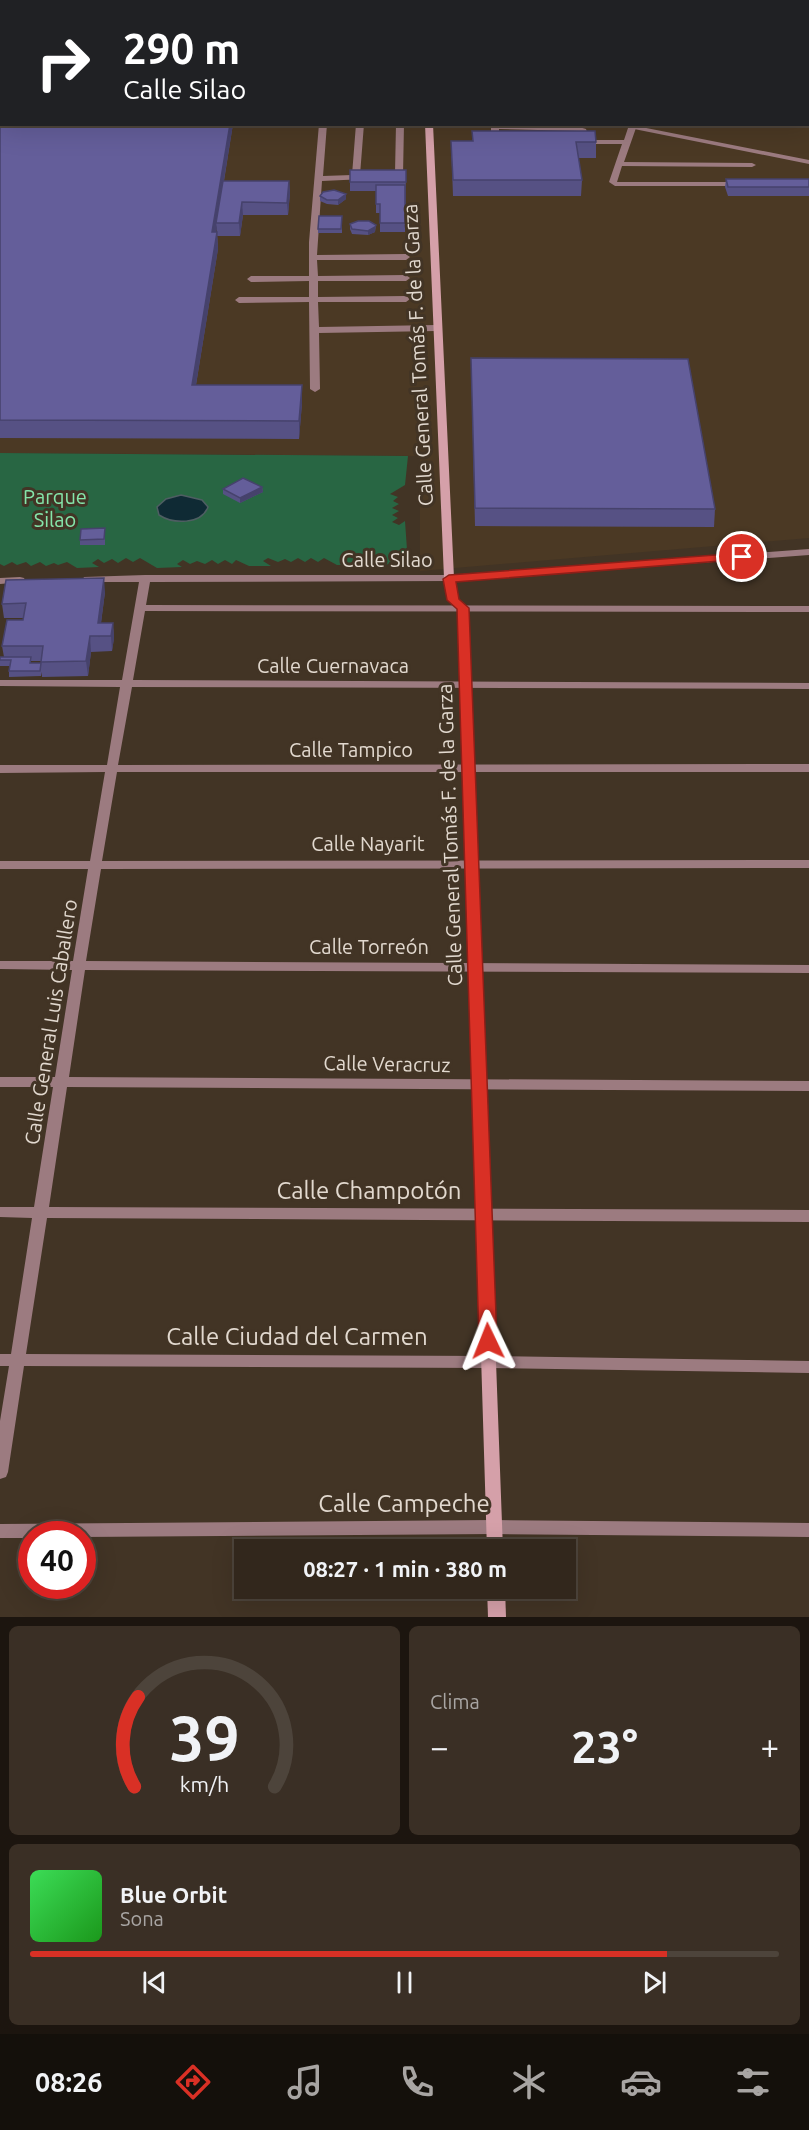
<!DOCTYPE html>
<html lang="es">
<meta charset="utf-8">
<style>
body{margin:0;font-family:Ubuntu,sans-serif;background:#3a2f25;color:#f1f3f6;height:100vh;display:flex;flex-direction:column;font-size:22px;white-space:nowrap}
*{box-sizing:border-box;margin:0}
p{font-size:20px;color:#a8a5a3}
.icon{flex:none;width:33px;height:33px;fill:none;stroke:currentColor;stroke-width:2;stroke-linecap:round;stroke-linejoin:round}
.map{position:relative;height:1617px;overflow:hidden}
.panel{display:flex;flex-direction:column;gap:9px;padding:9px;background:#1c150f;flex:1}
.panel>*{flex:none}
.top-card{position:absolute;left:0px;top:0px;width:810px;height:126px;box-shadow:0 6px 24px #0002,0 0 0 2px #4d443b;background:#202124;color:#fff;overflow:hidden}
.speed{position:absolute;left:18px;top:1521px;display:flex;gap:12px;font-size:30px;font-weight:700;text-align:center}
.speed>*{display:grid;place-content:center;width:78px;height:78px;border-radius:50%;background:#32271c;box-shadow:0 6px 24px #0002,0 0 0 2px #4d443b;line-height:1}
.speed .limit{border:9px solid #d22;background:#fff;color:#111}
.pin{position:absolute;display:grid;place-items:center;width:51px;height:51px;color:#fff;margin:-26px;border:3px solid #fff;border-radius:50%;box-shadow:0 2px 6px #0007}
.me{position:absolute;width:66px;margin:-33px;rotate:358deg;stroke-linejoin:round;filter:drop-shadow(0 0 4px #0008)}
.turn{display:flex;align-items:center;gap:21px;height:126px;padding:0 24px;font-size:27px}
.turn .icon{width:78px;height:78px;stroke-width:2.5}
.turn b{display:block;font-size:42px;line-height:51px}
.big{font-size:45px;font-weight:700;line-height:1.1}
.panel .card{flex:1;display:flex;flex-direction:column;justify-content:center;gap:9px;min-width:0;padding:0 21px;border-radius:9px;background:#3a2f25}
.panel .dial{align-items:center;gap:0}
.dial svg{height:156px;overflow:visible;fill:none;stroke:#4d443b;stroke-width:7;stroke-linecap:round;text-anchor:middle}
.dial text{fill:#f1f3f6;stroke:none}
.song{display:flex;align-items:center;gap:18px}
.cover{width:72px;height:72px;border-radius:9px;background:linear-gradient(135deg,hsl(130 70% 55%),hsl(120 70% 35%))}
.played{height:6px;border-radius:3px;background:linear-gradient(90deg,#d93025 85%,#4d443b 85%)}
.keys{display:flex;justify-content:space-around;direction:ltr}
.heat{display:flex;justify-content:space-between;align-items:center;font-size:33px;direction:ltr}
.panel .tiles{flex:1;display:grid;gap:9px;grid-template-columns:1fr 1fr}
.card:last-child{grid-column:span 2}
.trip{position:absolute;left:234px;top:1539px;width:342px;height:60px;border-radius:0px;background:#32271c;box-shadow:0 6px 24px #0002,0 0 0 2px #4d443b;font-weight:700;line-height:60px;text-align:center}
.menu{display:flex;height:96px;justify-content:space-around;align-items:center;background:#14100b;color:#a8a5a3}
.menu .icon{width:42px;height:42px}
.menu .active{color:#d93025}
.menu b{font-size:27px;color:#f1f3f6}
.map>svg:first-child{display:block}
.built{fill:#4b3924}
.green{fill:#286643}
.water{fill:#0f2a34;stroke:#4e5e62;stroke-width:1.5}
.lines{fill:none;stroke-linecap:round;stroke-linejoin:round}
.lane{fill:#9c7b80;fill-rule:evenodd}
.street{fill:#9c7b80;fill-rule:evenodd}
.secondary{fill:#d5a0a9;fill-rule:evenodd}
.rail{stroke:#cac0b6;stroke-width:3;stroke-dasharray:2 4;stroke-linecap:butt}
.wall{fill:#565184;fill-rule:evenodd}
.shaded-wall{fill:#46426c}
.building{fill:#645e9a;stroke:#46426c;stroke-width:1.5}
.route{fill:#d93025;stroke:#8d1f18;stroke-width:1.5}
.labels{text-anchor:middle;stroke-width:6;stroke-linejoin:round;paint-order:stroke}
.street-label{font-size:20px;fill:#e2d9cf;stroke:#423425}
.park-label{font-size:20px;fill:#85e5aa;stroke:#423425}
.near-street-label{font-size:24px;fill:#e2d9cf;stroke:#423425}
</style>
<div class="map">
<svg width="809" height="1617" viewBox="0 0 809 1617">
<rect width="100%" height="100%" fill="#423425"/>
<polygon class="built" points="0,0 189,1 2,2 2,124 808,124 809,107 809,538 420,571 420,456 0,453"/>
<polygon class="green" points="0,453 408,456 405,485 390,494 398,497 393,501 399,504 392,508 399,511 392,515 398,518 392,522 399,525 405,521 408,564 337,565 324,558 318,562 311,558 305,562 298,558 291,562 285,559 278,562 268,558 263,561 271,566 249,566 236,560 232,564 225,560 218,564 212,560 205,564 197,561 190,564 183,560 177,564 182,567 157,568 140,558 133,562 126,558 118,563 112,559 104,563 98,559 92,563 99,567 77,568 67,562 58,565 54,563 46,566 40,562 31,566 26,562 17,565 12,562 4,566 0,564"/>
<g class="water">
<polygon points="284,0 530,0 286,2"/>
<path d="M181 495 202 500 208 507C201 525 173 524 159 515L157 507 166 499Z"/>
</g>
<g class="lines">
<g class="lane">
<polygon points="319,124 327,124 323,176 352,175 356,124 364,124 360,175 369,177 365,179 322,181 317,255 406,254 410,257 406,260 317,260 318,276 406,275 410,278 406,281 318,281 318,297 406,296 410,299 406,302 318,302 319,327 436,325 440,328 436,331 319,333 320,389 315,392 310,389 309,302 239,303 235,300 239,297 309,297 309,281 251,282 247,279 251,276 309,276 309,242"/>
<polygon points="396,124 404,124 403,175 388,178 384,176 385,174 395,173"/>
<polygon points="497,125 579,127 586,129 590,140 624,140 628,128 632,126 636,128 624,162 752,163 756,165 752,167 622,166 617,182 743,182 743,186 615,186 609,182 622,144 577,144 577,140 582,140 578,131 499,129 499,139 504,142 500,144 491,141 491,128"/>
</g>
<g class="street">
<polygon points="609,124 626,124 809,160 809,164"/>
<polygon points="809,549 809,555 449,581 150,582 146,605 809,606 809,612 145,611 133,680 809,683 809,689 132,687 118,765 809,764 809,772 117,772 102,861 809,860 809,868 101,869 86,961 809,965 809,973 85,970 69,1077 809,1081 809,1091 67,1087 49,1207 809,1210 809,1222 47,1218 26,1354 489,1356 809,1361 809,1373 489,1368 24,1366 8,1472 6,1477 0,1479 0,1421 9,1366 0,1366 0,1354 11,1354 32,1218 0,1217 0,1207 34,1207 53,1087 0,1087 0,1077 55,1077 72,970 0,969 0,961 73,961 88,869 0,869 0,861 90,861 105,772 0,773 0,765 107,765 120,687 0,686 0,680 122,680 139,582 88,582 83,579 84,577 145,575 449,575"/>
<polygon points="20,577 24,578 25,580 24,582 0,584 0,578"/>
<polygon points="494,1520 809,1523 809,1537 494,1534 82,1537 82,1534 32,1534 32,1538 0,1538 0,1524"/>
</g>
<g class="secondary">
<rect x="0" y="28" width="2" height="4"/>
<polygon points="425,124 433,124 454,578 458,599 468,608 503,1550 487,1550 458,609 448,600 444,578"/>
<polygon points="487,1588 505,1588 506,1617 488,1617"/>
</g>
<g class="rail">
<polyline points="79,0 88,2"/>
<polyline points="104,0 113,2"/>
<polyline points="803,124 809,125"/>
</g>
</g>
<g class="wall">
<polygon points="0,78 2,124 233,124 224,181 289,181 290,193 288,215 243,215 240,236 217,236 217,228 216,232 217,232 218,249 196,385 302,385 302,403 299,439 0,438"/>
<polygon points="472,131 596,142 596,158 578,158 582,180 581,196 453,196 451,141 472,141"/>
<polygon points="406,170 405,232 380,232 380,213 376,213 376,191 350,191 350,182"/>
<polygon points="726,179 809,179 809,196 728,196 725,187"/>
<polygon points="346,194 346,199 338,205 327,204 320,201 320,196"/>
<polygon points="342,216 342,233 318,233 318,229"/>
<polygon points="350,224 376,225 375,232 368,235 352,234 350,229"/>
<polygon points="471,358 715,509 714,527 475,526"/>
<polygon points="262,487 263,492 240,503 223,494 223,489"/>
<polygon points="105,528 105,545 80,545 80,540"/>
<path d="M105 592 101 623H113L114 638 112 651 91 652 88 676 42 677V672L41 676 9 677V671L10 666H0V657H4L2 646 23 620 24 618H4L2 604ZM31 661H41V663H31Z"/>
</g>
<g class="shaded-wall">
<polygon points="230,124 233,124 217,223 216,223 217,228 213,249 212,232"/>
<polygon points="289,181 290,193 288,215 287,203"/>
<polygon points="346,194 346,199 338,205 338,200"/>
<polygon points="242,202 243,215 240,236 239,223"/>
<polygon points="375,227 375,232 368,235 368,231"/>
<polygon points="217,232 218,249 193,403 192,385"/>
<polygon points="302,385 302,403 299,439 299,421"/>
<polygon points="262,487 263,492 240,503 240,498"/>
<polygon points="104,578 105,592 99,638 98,623"/>
<polygon points="113,623 114,638 112,651 111,636"/>
<polygon points="90,636 91,652 88,676 86,661"/>
</g>
<g class="building">
<polygon points="0,78 2,78 2,124 230,124 212,232 217,232 192,385 302,385 299,421 0,420"/>
<polygon points="472,131 595,131 596,142 576,142 582,180 453,180 451,141 473,141"/>
<rect x="350" y="170" width="56" height="12"/>
<polygon points="726,179 809,179 809,187 728,187"/>
<polygon points="223,181 289,181 287,203 242,202 239,223 216,223"/>
<polygon points="376,185 405,185 405,223 380,223 380,204 376,204"/>
<polygon points="334,190 346,194 338,200 327,200 320,196 323,192"/>
<polygon points="319,216 342,216 341,229 318,229"/>
<polygon points="358,221 369,221 376,225 375,227 368,231 352,229 350,224"/>
<polygon points="471,358 688,359 715,509 475,508"/>
<polygon points="243,478 262,487 240,498 223,489"/>
<polygon points="105,528 104,539 80,540 81,529"/>
<polygon points="104,578 98,623 113,623 111,636 90,636 86,661 41,662 43,646 2,646 7,620 23,620 26,603 2,604 6,580"/>
<polygon points="0,657 31,657 30,663 41,663 40,671 9,671 11,660 0,660"/>
</g>
<polygon class="route" points="742,553 746,554 746,559 456,582 459,599 469,608 497,1341 494,1345 488,1348 482,1345 479,1341 457,609 447,600 443,579 449,575"/>
<g class="labels">
<g class="street-label">
<text transform="translate(418 355) rotate(-93)" y="7">Calle General Tomás F. de la Garza</text>
<text x="387" y="567">Calle Silao</text>
<text x="333" y="673">Calle Cuernavaca</text>
<text x="351" y="757">Calle Tampico</text>
<text transform="translate(450 835) rotate(-92)" y="7">Calle General Tomás F. de la Garza</text>
<text x="368" y="851">Calle Nayarit</text>
<text x="369" y="954">Calle Torreón</text>
<text transform="translate(51 1022) rotate(-81)" y="7">Calle General Luis Caballero</text>
<text transform="translate(387 1064) rotate(1)" y="7">Calle Veracruz</text>
</g>
<g class="park-label">
<text x="55" y="504">Parque<tspan x="55" dy="23">Silao</tspan></text>
</g>
<g class="near-street-label">
<text x="369" y="1199">Calle Champotón</text>
<text x="297" y="1345">Calle Ciudad del Carmen</text>
<text x="404" y="1512">Calle Campeche</text>
</g>
</g>
</svg>
<div class="speed"><div class="limit">40</div></div>
<div class="pin" style="left:742px;top:557px;background:#d93025"><svg class="icon" aria-label="arrive" viewBox="0 0 24 24"><path d="M6 21V4h12l-3 4 3 4H6"/></svg></div>
<svg class="me" style="left:488px;top:1341px" viewBox="-20 -20 40 40"><path d="M0-17L14 15 0 8-14 15z" fill="#d93025" stroke="#fff" stroke-width="4"/></svg>
<div class="trip">08:27 · 1 min · 380 m</div>
<div class="top-card">
<div class="turn"><svg class="icon" aria-label="right" viewBox="0 0 24 24"><path d="M7 20v-9h11M14 6l5 5-5 5"/></svg><div><b>290 m</b>Calle Silao</div></div>
</div>
</div>
<section class="panel">
<div class="tiles">
<div class="card dial"><svg viewBox="0 0 100 80">
<path d="M14 69A42 42 0 1 1 86 69"/>
<path d="M14 69A42 42 0 0 1 16 23" stroke="#d93025"/>
<text x="50" y="56" font-size="32" font-weight="700">39</text>
<text x="50" y="72" font-size="11">km/h</text>
</svg></div>
<div class="card"><p>Clima</p>
<div class="heat"><a>−</a><b class="big">23°</b><a>+</a></div>
</div>
<div class="card">
<div class="song"><i class="cover"></i><div><b>Blue Orbit</b><p>Sona</p></div></div>
<div class="played"></div>
<div class="keys"><svg class="icon" aria-label="previous" viewBox="0 0 24 24"><path d="M18 5L8 12l10 7zM5 5v14"/></svg><svg class="icon" aria-label="pause" viewBox="0 0 24 24"><path d="M8 5v14M16 5v14"/></svg><svg class="icon" aria-label="next" viewBox="0 0 24 24"><path d="M6 5l10 7-10 7zM19 5v14"/></svg></div>
</div>
</div>
</section>
<nav class="menu">
<b>08:26</b>
<svg class="icon active" aria-label="directions" viewBox="0 0 24 24"><path d="M12 3l9 9-9 9-9-9zM9 14v-3h6M13 9l2 2-2 2"/></svg>
<svg class="icon" aria-label="music" viewBox="0 0 24 24"><path d="M9 18V5l10-2v13"/><circle cx="6" cy="18" r="3"/><circle cx="16" cy="16" r="3"/></svg>
<svg class="icon" aria-label="phone" viewBox="0 0 24 24"><path d="M5 4h4l2 5-3 2q2 4 5 5l2-3 5 2v4C11 20 4 13 5 4z"/></svg>
<svg class="icon" aria-label="climate" viewBox="0 0 24 24"><path d="M12 3v18M4 7l16 10M4 17L20 7"/></svg>
<svg class="icon" aria-label="car" viewBox="0 0 24 24"><path d="M5 17H2v-5l4-1 3-4h7l3 4 3 1v5h-3M9 17h6M6 11h13"/><circle cx="7" cy="17" r="2"/><circle cx="17" cy="17" r="2"/></svg>
<svg class="icon" aria-label="filters" viewBox="0 0 24 24"><path d="M4 7h16M4 17h16"/><circle cx="9" cy="7" r="2"/><circle cx="15" cy="17" r="2"/></svg>
</nav>
